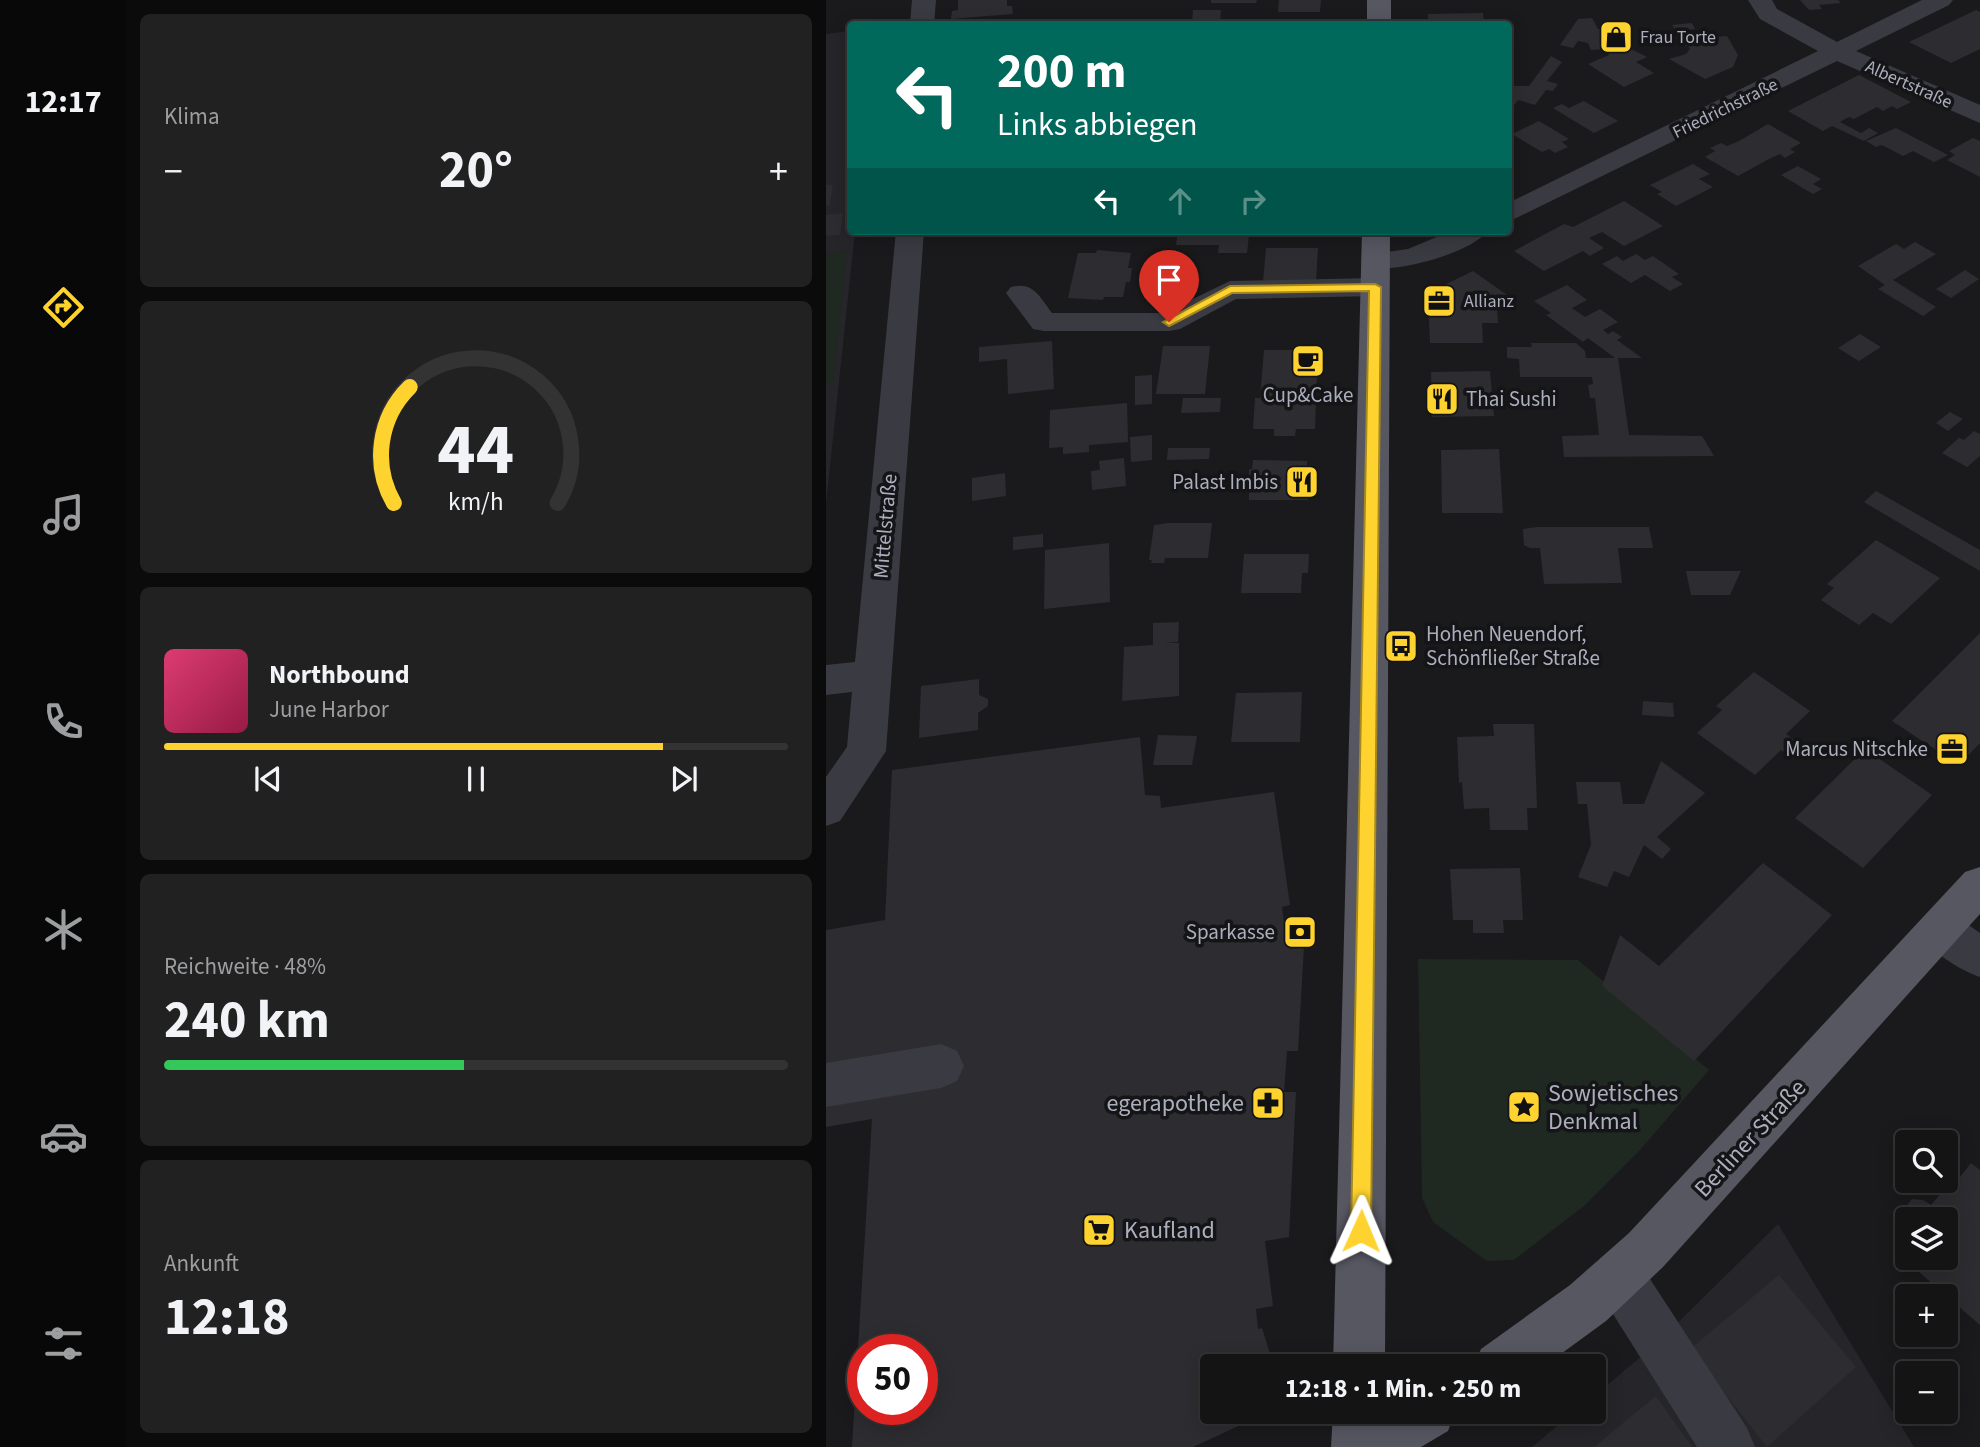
<!DOCTYPE html>
<html lang="de">
<meta charset="utf-8">
<style>
body{margin:0;font-family:"Source Sans 3",sans-serif;background:#212122;color:#f1f3f6;height:100vh;display:flex;flex-direction:column;font-size:26px;white-space:nowrap}
*{box-sizing:border-box;margin:0}
p{font-size:23px;color:#9d9ea0}
.icon{flex:none;width:38px;height:38px;fill:none;stroke:currentColor;stroke-width:2;stroke-linecap:round;stroke-linejoin:round}
.map{position:relative;flex:1;overflow:hidden}
.panel{display:flex;flex-direction:column;gap:14px;padding:14px;background:#0b0b0c;width:700px}
.panel>*{flex:none}
.hud{position:absolute;left:21px;top:21px;width:665px;height:214px;border-radius:7px;box-shadow:0 4px 18px #0003,0 0 0 2px #333334;background:#00695c;color:#fff;overflow:hidden}
.fabs{position:absolute;left:1069px;top:1130px;display:grid;gap:14px}
.fabs a{display:grid;place-items:center;width:63px;height:63px;border-radius:7px;background:#141415;box-shadow:0 4px 18px #0003,0 0 0 2px #333334;font-size:35px}
.speed{position:absolute;left:21px;top:1334px;display:flex;gap:14px;font-size:35px;font-weight:700;text-align:center}
.speed>*{display:grid;place-content:center;width:91px;height:91px;border-radius:50%;background:#141415;box-shadow:0 4px 18px #0003,0 0 0 2px #333334;line-height:1}
.speed .limit{border:10px solid #d22;background:#fff;color:#111}
.pin{position:absolute;display:grid;place-items:center;width:60px;height:60px;color:#fff;margin:-72px -30px;border-radius:50% 50% 50% 0;rotate:-45deg;box-shadow:0 0 7px #0007}
.pin .icon{rotate:45deg}
.me{position:absolute;width:77px;margin:-38px;rotate:1deg;stroke-linejoin:round;filter:drop-shadow(0 0 5px #0008)}
.turn{display:flex;align-items:center;gap:24px;height:147px;padding:0 35px;font-size:32px}
.turn .icon{width:91px;height:91px;stroke-width:2.5}
.turn b{display:block;font-size:49px;line-height:60px}
.lanes{display:flex;align-items:center;height:66px;padding:0 35px;background:#0003;justify-content:center;gap:35px;direction:ltr}
.lanes .off{opacity:.35}
.big{font-size:52px;font-weight:700;line-height:1.1}
.panel .tile{flex:1;display:flex;flex-direction:column;justify-content:center;gap:10px;min-width:0;padding:0 24px;border-radius:10px;background:#212122}
.panel .dial{align-items:center;gap:0}
.dial svg{height:182px;overflow:visible;fill:none;stroke:#333334;stroke-width:7;stroke-linecap:round;text-anchor:middle}
.dial text{fill:#f1f3f6;stroke:none}
.song{display:flex;align-items:center;gap:21px}
.cover{width:84px;height:84px;border-radius:10px;background:linear-gradient(135deg,hsl(340 70% 55%),hsl(340 70% 35%))}
.played{height:7px;border-radius:4px;background:linear-gradient(90deg,#ffd32f 80%,#333334 80%)}
.keys{display:flex;justify-content:space-around;direction:ltr}
.heat{display:flex;justify-content:space-between;align-items:center;font-size:38px;direction:ltr}
.charge{height:10px;border-radius:5px;background:linear-gradient(90deg,#34c759 48%,#333334 0)}
.trip{position:absolute;left:374px;top:1354px;width:406px;height:70px;border-radius:7px;background:#141415;box-shadow:0 4px 18px #0003,0 0 0 2px #333334;font-weight:700;line-height:70px;text-align:center}
main{display:flex;flex:1;min-height:0}
.menu{display:flex;flex-direction:column;width:126px;justify-content:space-around;align-items:center;background:#080808;color:#9d9ea0}
.menu .icon{width:49px;height:49px}
.menu .on{color:#ffd32f}
.menu b{font-size:32px;color:#f1f3f6}
.map>svg:first-child{display:block}
.built{fill:#262529}
.green{fill:#1f2821}
.building{fill:#2d2c30;fill-rule:evenodd}
.lines{fill:none;stroke-linecap:round;stroke-linejoin:round}
.minor{fill:#3a3a42;fill-rule:evenodd}
.major{fill:#565761;fill-rule:evenodd}
.route{fill:#ffd32f;stroke:#a6891f;stroke-width:2}
.labels{text-anchor:middle;stroke-width:7;stroke-linejoin:round;paint-order:stroke}
.far-poi-label{font-size:18px;fill:#abaebd;stroke:#151417;text-anchor:start}
.far-street-label{font-size:18px;fill:#abaebd;stroke:#151417}
.poi-label{font-size:21px;fill:#abaebd;stroke:#151417;text-anchor:end}
.street-label{font-size:21px;fill:#abaebd;stroke:#151417}
.near-poi-label{font-size:24px;fill:#abaebd;stroke:#151417;text-anchor:start}
.near-street-label{font-size:24px;fill:#abaebd;stroke:#151417}
</style>
<main>
<nav class="menu">
<b>12:17</b>
<svg class="icon on" aria-label="directions" viewBox="0 0 24 24"><path d="M12 3l9 9-9 9-9-9zM9 14v-3h6M13 9l2 2-2 2"/></svg>
<svg class="icon" aria-label="music" viewBox="0 0 24 24"><path d="M9 18V5l10-2v13"/><circle cx="6" cy="18" r="3"/><circle cx="16" cy="16" r="3"/></svg>
<svg class="icon" aria-label="phone" viewBox="0 0 24 24"><path d="M5 4h4l2 5-3 2q2 4 5 5l2-3 5 2v4C11 20 4 13 5 4z"/></svg>
<svg class="icon" aria-label="climate" viewBox="0 0 24 24"><path d="M12 3v18M4 7l16 10M4 17L20 7"/></svg>
<svg class="icon" aria-label="car" viewBox="0 0 24 24"><path d="M5 17H2v-5l4-1 3-4h7l3 4 3 1v5h-3M9 17h6M6 11h13"/><circle cx="7" cy="17" r="2"/><circle cx="17" cy="17" r="2"/></svg>
<svg class="icon" aria-label="filters" viewBox="0 0 24 24"><path d="M4 7h16M4 17h16"/><circle cx="9" cy="7" r="2"/><circle cx="15" cy="17" r="2"/></svg>
</nav>
<section class="panel">
<div class="tile"><p>Klima</p>
<div class="heat"><a>−</a><b class="big">20°</b><a>+</a></div>
</div>
<div class="tile dial"><svg viewBox="0 0 100 80">
<path d="M14 69A42 42 0 1 1 86 69"/>
<path d="M14 69A42 42 0 0 1 21 18" stroke="#ffd32f"/>
<text x="50" y="56" font-size="32" font-weight="700">44</text>
<text x="50" y="72" font-size="11">km/h</text>
</svg></div>
<div class="tile">
<div class="song"><i class="cover"></i><div><b>Northbound</b><p>June Harbor</p></div></div>
<div class="played"></div>
<div class="keys"><svg class="icon" aria-label="previous" viewBox="0 0 24 24"><path d="M18 5L8 12l10 7zM5 5v14"/></svg><svg class="icon" aria-label="pause" viewBox="0 0 24 24"><path d="M8 5v14M16 5v14"/></svg><svg class="icon" aria-label="next" viewBox="0 0 24 24"><path d="M6 5l10 7-10 7zM19 5v14"/></svg></div>
</div>
<div class="tile"><p>Reichweite · 48%</p><b class="big">240 km</b><div class="charge"></div></div>
<div class="tile"><p>Ankunft</p><b class="big">12:18</b></div>
</section>
<div class="map">
<svg width="1154" height="1447" viewBox="0 0 1154 1447">
<rect width="100%" height="100%" fill="#1a1a1c"/>
<g class="built">
<polygon points="24,31 24,231 29,231 0,504 0,34"/>
<polygon points="952,1224 1088,1447 706,1447 748,1412 768,1412 768,1396 829,1345"/>
</g>
<g class="green">
<polygon points="21,251 7,383 0,383 0,253"/>
<polygon points="592,959 752,960 883,1070 814,1150 758,1206 688,1260 661,1261 607,1222 596,1198"/>
</g>
<g class="building">
<polygon points="132,0 181,0 181,6 186,6 187,14 125,19 126,11 132,10"/>
<polygon points="385,0 431,0 430,3 385,3"/>
<polygon points="453,0 495,0 494,12 452,12"/>
<polygon points="974,0 1012,0 1015,3 993,5 996,9 983,10"/>
<polygon points="367,10 395,10 394,23 366,23"/>
<polygon points="1150,10 1154,12 1154,49 1125,63 1083,42"/>
<polygon points="657,13 658,24 598,24 598,21 602,21 602,14"/>
<polygon points="766,18 772,29 793,28 801,47 821,57 810,62 828,73 798,87 762,64 783,55 780,49 765,50 762,43 752,41 747,48 734,45 752,19"/>
<polygon points="866,23 869,29 850,31 846,25"/>
<polygon points="901,36 912,55 907,67 879,79 843,59 860,54 864,49 862,46 857,46 854,39"/>
<polygon points="725,56 736,62 721,81 732,84 727,91 720,90 709,105 692,100 687,107 682,107 682,86 703,86"/>
<polygon points="1033,75 1085,102 1071,109 1066,106 1057,111 1051,107 1028,119 1023,117 1014,122 1035,133 1043,128 1052,133 1038,141 1006,126 997,131 962,111"/>
<polygon points="758,101 792,121 768,133 727,108 736,104 743,108"/>
<polygon points="713,121 743,139 736,142 742,147 729,153 723,149 716,152 686,134"/>
<polygon points="942,124 975,143 964,149 969,152 959,158 954,154 943,159 912,176 879,157 889,151 884,148 895,143 901,146 913,141"/>
<polygon points="1070,128 1122,155 1108,162 1087,151 1077,156 1056,145 1050,147 1040,141"/>
<polygon points="1147,138 1154,141 1154,177 1121,160 1129,155 1123,151"/>
<polygon points="867,164 884,174 873,179 887,187 850,206 831,194 836,192 824,185"/>
<polygon points="972,166 995,179 987,184 996,189 987,194 955,175"/>
<polygon points="0,185 7,185 4,205 0,206"/>
<polygon points="798,201 837,226 798,246 776,232 763,238 778,248 764,256 757,251 718,271 688,251 738,224 747,227"/>
<polygon points="17,213 14,235 0,236 0,215"/>
<polygon points="352,231 442,231 442,235 423,235 421,253 392,253 393,245 350,245"/>
<polygon points="1089,242 1110,254 1067,280 1110,307 1097,316 1052,289 1059,285 1032,266 1070,244 1078,249"/>
<polygon points="440,248 492,248 490,281 437,282"/>
<polygon points="271,250 305,253 302,268 306,268 304,282 300,282 297,297 278,297 277,300 242,298 252,253 270,253"/>
<polygon points="810,254 819,260 827,256 853,274 846,277 857,284 844,291 819,275 805,283 776,264 791,256 797,261"/>
<polygon points="1139,270 1153,279 1125,298 1110,289"/>
<polygon points="647,271 681,295 666,303 671,308 672,323 656,323 657,343 604,343 602,298 597,296 602,289 608,290"/>
<polygon points="741,285 761,300 746,308 759,317 774,309 792,322 777,330 782,334 787,331 796,337 791,340 816,358 792,358 803,435 876,436 888,456 738,457 736,436 773,435 769,398 764,398 762,385 767,384 766,377 694,377 693,359 681,358 681,347 706,347 705,343 750,343 759,351 760,358 789,358 762,338 757,342 720,315 725,313 708,301"/>
<polygon points="1034,334 1055,347 1033,361 1012,348"/>
<polygon points="226,341 228,389 182,394 181,359 153,362 153,347"/>
<polygon points="337,346 384,346 379,394 330,394"/>
<polygon points="438,350 492,350 489,429 470,429 469,436 448,436 448,429 427,429 429,398 434,398"/>
<polygon points="664,371 668,416 606,417 605,372"/>
<polygon points="326,375 326,404 309,405 309,376"/>
<polygon points="357,398 395,398 394,412 355,413"/>
<polygon points="301,403 302,442 263,445 263,452 237,454 237,447 223,448 224,410"/>
<polygon points="1124,412 1137,419 1122,431 1110,423"/>
<polygon points="1148,431 1154,434 1154,456 1141,467 1116,453 1133,438 1138,440"/>
<polygon points="326,435 326,460 305,462 304,437"/>
<polygon points="342,448 384,448 383,459 341,460"/>
<polygon points="673,449 677,513 616,513 615,450"/>
<polygon points="298,458 300,486 266,490 265,471 274,470 273,461"/>
<polygon points="427,460 481,461 481,468 488,468 487,487 482,487 482,500 423,500 423,469 426,469"/>
<polygon points="179,473 180,496 146,501 146,478"/>
<polygon points="1050,491 1154,550 1154,571 1038,502"/>
<polygon points="343,523 386,523 382,558 339,558 338,563 325,563 326,560 323,560 328,525"/>
<polygon points="711,527 823,527 827,548 792,548 796,583 718,584 714,548 704,548 698,545 697,529"/>
<polygon points="217,534 217,547 187,550 187,537"/>
<polygon points="1050,540 1114,578 1065,624 1047,613 1033,625 995,600 1008,588 1001,584"/>
<polygon points="283,543 284,602 218,609 219,550"/>
<polygon points="418,554 483,554 482,573 476,573 475,593 415,593"/>
<polygon points="860,571 915,571 904,595 865,595"/>
<polygon points="353,622 352,642 338,643 353,643 353,696 296,701 298,647 327,645 327,623"/>
<polygon points="1154,633 1154,743 1133,765 1066,721"/>
<polygon points="928,672 984,711 960,734 973,743 961,754 955,750 929,775 871,733 896,710 890,706"/>
<polygon points="153,679 153,695 162,699 162,706 152,713 152,730 93,738 95,686"/>
<polygon points="476,692 474,742 405,742 410,693"/>
<polygon points="817,701 847,703 848,717 816,715"/>
<polygon points="667,724 708,724 711,808 701,808 702,830 664,830 663,808 638,809 636,782 633,783 631,737 668,736"/>
<polygon points="332,735 371,736 366,765 327,765"/>
<path d="M314 737 319 795 334 796 335 808 448 792 464 905 456 907 461 946H478L472 1051H461L458 1092H470L463 1237 439 1241 447 1306 430 1309 432 1329 436 1328 448 1367H387V1412H427L419 1423 367 1447H26L46 1119 0 1127V930L59 920 66 770ZM37 1349H96V1409H37Z"/>
<polygon points="1039,749 1106,795 1037,868 969,818"/>
<polygon points="835,761 879,793 831,837 845,849 836,859 818,845 803,877 788,871 781,887 752,877 765,845 761,804 752,804 750,782 794,782 797,804 818,804"/>
<polygon points="937,863 1006,915 868,1061 776,986 794,935 833,966"/>
<polygon points="694,868 697,920 677,920 678,933 647,933 647,920 627,920 624,869"/>
<polygon points="1145,1163 1154,1170 1154,1325 1070,1252 1082,1236 1082,1258 1120,1258 1120,1220 1082,1220 1082,1229 1077,1225 1074,1214 1086,1199 1097,1200 1105,1205 1120,1187 1124,1190"/>
<polygon points="953,1275 1030,1367 941,1447 864,1349"/>
<polygon points="830,1396 866,1447 768,1447"/>
</g>
<g class="lines">
<g class="minor">
<polygon points="86,0 110,0 108,24 84,24"/>
<polygon points="922,0 946,0 951,9 1011,42 1096,0 1127,0 1123,5 1030,51 1154,105 1154,123 1011,61 682,222 682,203 992,51 934,19"/>
<polygon points="70,231 98,231 60,751 14,821 0,826 0,777 21,747 26,692 0,695 0,665 29,662"/>
<path d="M625 231H661C645 254 567 274 540 267L536 261 540 255 582 249Z"/>
<path d="M549 278 559 281 564 287 559 293 549 296 410 299 354 329 343 331H218L207 329 180 293 185 287C207 281 214 297 226 313H338L404 281Z"/>
<path d="M1115 910 1130 916 1154 933V977C1131 969 1104 952 1094 929L1100 916Z"/>
<polygon points="115,1044 131,1051 138,1066 131,1081 115,1088 0,1107 0,1063"/>
<polygon points="793,1252 811,1259 921,1428 929,1447 871,1447 775,1295 768,1277 775,1259"/>
</g>
<g class="major">
<rect x="541" y="0" width="24" height="24"/>
<polygon points="536,231 564,231 559,1367 507,1367"/>
<polygon points="1154,867 1154,914 837,1267 780,1321 717,1367 647,1367 655,1349 744,1285 803,1233 1139,872"/>
<polygon points="507,1412 629,1412 622,1431 595,1447 505,1447"/>
</g>
</g>
<polygon class="route" points="549,284 555,287 545,1231 542,1238 535,1241 528,1238 525,1231 543,291 406,293 347,324 343,326 337,322 404,286"/>
<defs>
<symbol id="shop-square" viewBox="-11 -11 22 22"><rect x="-9" y="-9" width="18" height="18" rx="4" fill="#ffd32f" stroke="#151417"/><path d="M-5-2.5h2.3a2.7 3.5 0 0 1 5.4 0H5L5.5 6h-11ZM-1.5-2.5h3a1.5 2.3 0 0 0-3 0Z" fill="#111"/></symbol>
<symbol id="office-square" viewBox="-11 -11 22 22"><rect x="-9" y="-9" width="18" height="18" rx="4" fill="#ffd32f" stroke="#151417"/><path d="M-6-3h4V-5.5h4V-3h4V5H-6ZM-1-4.5V-3h2v-1.5ZM-6 0V1H6V0Z" fill="#111"/></symbol>
<symbol id="cafe-square" viewBox="-11 -11 22 22"><rect x="-9" y="-9" width="18" height="18" rx="4" fill="#ffd32f" stroke="#151417"/><path d="M-5.5-4.5H6V0H3Q3 3.5 0 3.5H-2.5Q-5.5 3.5-5.5 0ZM3-3.2v2h1.7v-2ZM-6 4.5H4V6H-6Z" fill="#111"/></symbol>
<symbol id="restaurant-square" viewBox="-11 -11 22 22"><rect x="-9" y="-9" width="18" height="18" rx="4" fill="#ffd32f" stroke="#151417"/><path d="M-5-6h1v4h1v-4h1v4h1v-4h1v5L-1.5 .5V6h-2V.5L-5-1ZM5-6V6H3V1.5H1.5Q1.5-4 5-6Z" fill="#111"/></symbol>
<symbol id="bus-square" viewBox="-11 -11 22 22"><rect x="-9" y="-9" width="18" height="18" rx="4" fill="#ffd32f" stroke="#151417"/><path d="M-5-6H5V4H4V6H2V4H-2V6H-4V4H-5ZM-3.5-4V0h7V-4ZM-3.5 1.2v1.5H-2V1.2ZM2 1.2v1.5H3.5V1.2Z" fill="#111"/></symbol>
<symbol id="bank-square" viewBox="-11 -11 22 22"><rect x="-9" y="-9" width="18" height="18" rx="4" fill="#ffd32f" stroke="#151417"/><path d="M-6-4H6V4H-6ZM0-2.3a2.3 2.3 0 1 0 0 4.6a2.3 2.3 0 1 0 0-4.6Z" fill="#111"/></symbol>
<symbol id="pharmacy-square" viewBox="-11 -11 22 22"><rect x="-9" y="-9" width="18" height="18" rx="4" fill="#ffd32f" stroke="#151417"/><path d="M-2-6h4v4h4v4h-4v4h-4v-4h-4v-4h4Z" fill="#111"/></symbol>
<symbol id="sight-square" viewBox="-11 -11 22 22"><rect x="-9" y="-9" width="18" height="18" rx="4" fill="#ffd32f" stroke="#151417"/><path d="M0-6L1.8-2.2L6-1.7L2.9 1.2L3.7 5.4L0 3.3L-3.7 5.4L-2.9 1.2L-6-1.7L-1.8-2.2Z" fill="#111"/></symbol>
<symbol id="supermarket-square" viewBox="-11 -11 22 22"><rect x="-9" y="-9" width="18" height="18" rx="4" fill="#ffd32f" stroke="#151417"/><path d="M-6-5.5h2.5l.6 2H6L4.5 2H-2.5L-4.4-4H-6ZM-1.5 3.2a1.3 1.3 0 1 0 .1 0ZM3 3.2a1.3 1.3 0 1 0 .1 0Z" fill="#111"/></symbol>
</defs>
<g fill-rule="evenodd">
<use href="#shop-square" x="771" y="18" width="38" height="38"/>
<use href="#office-square" x="594" y="282" width="38" height="38"/>
<use href="#cafe-square" x="463" y="342" width="38" height="38"/>
<use href="#restaurant-square" x="597" y="380" width="38" height="38"/>
<use href="#restaurant-square" x="457" y="463" width="38" height="38"/>
<use href="#bus-square" x="556" y="627" width="38" height="38"/>
<use href="#office-square" x="1107" y="730" width="38" height="38"/>
<use href="#bank-square" x="455" y="913" width="38" height="38"/>
<use href="#pharmacy-square" x="423" y="1084" width="38" height="38"/>
<use href="#sight-square" x="679" y="1088" width="38" height="38"/>
<use href="#supermarket-square" x="254" y="1211" width="38" height="38"/>
</g>
<g class="labels">
<g class="far-poi-label">
<text x="814" y="43">Frau Torte</text>
<text x="638" y="307">Allianz</text>
</g>
<g class="far-street-label">
<text transform="translate(1083 84) rotate(24)" y="6">Albertstraße</text>
<text transform="translate(899 108) rotate(-26)" y="6">Friedrichstraße</text>
</g>
<g class="poi-label">
<text x="482" y="402" text-anchor="middle">Cup&amp;Cake</text>
<text x="640" y="406" text-anchor="start">Thai Sushi</text>
<text x="452" y="489">Palast Imbis</text>
<text x="600" y="641" text-anchor="start">Hohen Neuendorf,<tspan x="600" dy="24">Schönfließer Straße</tspan></text>
<text x="1102" y="756">Marcus Nitschke</text>
<text x="449" y="939">Sparkasse</text>
</g>
<g class="street-label">
<text transform="translate(59 526) rotate(-85)" y="7">Mittelstraße</text>
</g>
<g class="near-poi-label">
<text x="722" y="1101">Sowjetisches<tspan x="722" dy="28">Denkmal</tspan></text>
<text x="418" y="1111" text-anchor="end">egerapotheke</text>
<text x="298" y="1238">Kaufland</text>
</g>
<g class="near-street-label">
<text transform="translate(924 1138) rotate(-47)" y="8">Berliner Straße</text>
</g>
</g>
</svg>
<div class="fabs">
<a><svg class="icon" aria-label="search" viewBox="0 0 24 24"><circle cx="10" cy="10" r="6"/><path d="M15 15l6 6"/></svg></a>
<a><svg class="icon" aria-label="layers" viewBox="0 0 24 24"><path d="M12 4l9 5-9 5-9-5zM3 14l9 5 9-5"/></svg></a>
<a>+</a>
<a>−</a>
</div>
<div class="speed"><div class="limit">50</div></div>
<div class="pin" style="left:343px;top:322px;background:#d93025"><svg class="icon" aria-label="arrive" viewBox="0 0 24 24"><path d="M6 21V4h12l-3 4 3 4H6"/></svg></div>
<svg class="me" style="left:535px;top:1231px" viewBox="-20 -20 40 40"><path d="M0-17L14 15 0 8-14 15z" fill="#ffd32f" stroke="#fff" stroke-width="4"/></svg>
<div class="trip">12:18 · 1 Min. · 250 m</div>
<div class="hud">
<div class="turn"><svg class="icon" aria-label="left" viewBox="0 0 24 24"><path d="M17 20v-9H6M10 6l-5 5 5 5"/></svg><div><b>200 m</b>Links abbiegen</div></div>
<div class="lanes"><svg class="icon" aria-label="left" viewBox="0 0 24 24"><path d="M17 20v-9H6M10 6l-5 5 5 5"/></svg><svg class="icon off" aria-label="ahead" viewBox="0 0 24 24"><path d="M12 20V5M6 11l6-6 6 6"/></svg><svg class="icon off" aria-label="right" viewBox="0 0 24 24"><path d="M7 20v-9h11M14 6l5 5-5 5"/></svg></div>
</div>
</div>
</main>
